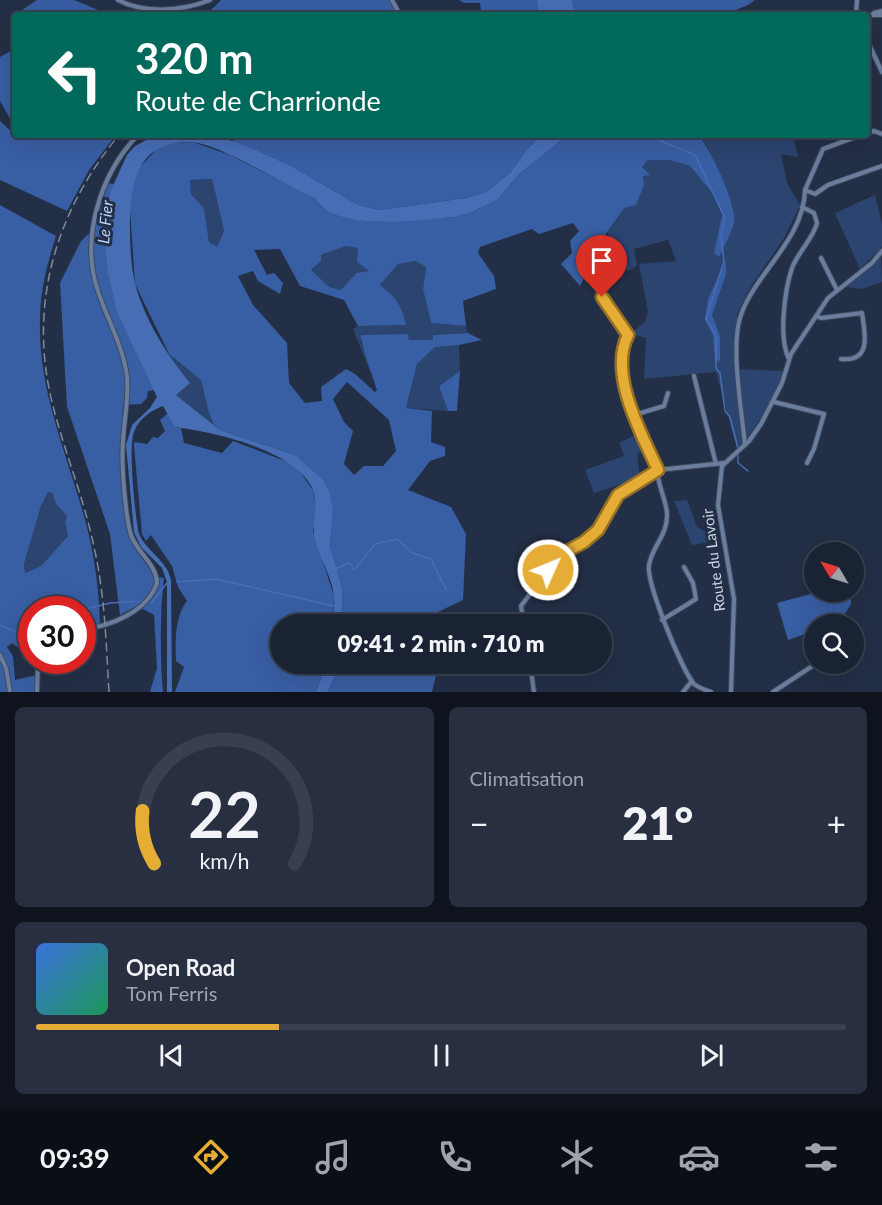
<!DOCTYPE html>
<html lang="fr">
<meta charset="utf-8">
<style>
body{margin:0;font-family:Lato,sans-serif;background:#272f40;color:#f1f3f6;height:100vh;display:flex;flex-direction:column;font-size:22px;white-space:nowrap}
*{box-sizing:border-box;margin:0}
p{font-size:20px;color:#9fa4ac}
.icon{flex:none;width:33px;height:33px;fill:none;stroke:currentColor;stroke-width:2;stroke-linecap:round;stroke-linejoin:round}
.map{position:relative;height:692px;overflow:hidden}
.drawer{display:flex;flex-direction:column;gap:15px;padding:15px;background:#0e131d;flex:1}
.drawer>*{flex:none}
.hud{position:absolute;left:12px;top:12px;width:858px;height:126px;border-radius:6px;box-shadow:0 6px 24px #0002,0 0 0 2px #38404f;background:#00695c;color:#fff;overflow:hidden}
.needle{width:39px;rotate:308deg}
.buttons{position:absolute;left:804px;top:542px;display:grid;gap:12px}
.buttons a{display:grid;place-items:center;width:60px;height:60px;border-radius:50%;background:#1a2334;box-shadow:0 6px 24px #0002,0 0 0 2px #38404f;font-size:30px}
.speed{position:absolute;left:18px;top:596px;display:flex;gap:12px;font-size:30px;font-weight:700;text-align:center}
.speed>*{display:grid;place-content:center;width:78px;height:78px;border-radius:50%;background:#1a2334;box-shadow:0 6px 24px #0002,0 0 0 2px #38404f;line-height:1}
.speed .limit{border:9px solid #d22;background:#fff;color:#111}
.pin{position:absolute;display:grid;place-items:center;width:51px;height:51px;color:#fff;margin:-62px -26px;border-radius:50% 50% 50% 0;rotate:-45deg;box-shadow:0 0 6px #0007}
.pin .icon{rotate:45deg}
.me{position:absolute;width:66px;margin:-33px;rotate:46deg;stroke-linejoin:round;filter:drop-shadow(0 0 4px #0008)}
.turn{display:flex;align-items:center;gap:21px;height:126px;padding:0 24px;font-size:27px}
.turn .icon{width:78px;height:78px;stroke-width:2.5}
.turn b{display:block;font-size:42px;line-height:51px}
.big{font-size:45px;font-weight:800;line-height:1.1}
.drawer .tile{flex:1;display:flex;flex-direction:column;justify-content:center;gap:9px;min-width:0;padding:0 21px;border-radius:9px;background:#272f40}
.drawer .dial{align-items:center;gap:0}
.dial svg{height:156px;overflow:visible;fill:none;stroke:#38404f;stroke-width:7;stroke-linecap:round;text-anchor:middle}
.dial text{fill:#f1f3f6;stroke:none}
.song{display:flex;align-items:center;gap:18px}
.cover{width:72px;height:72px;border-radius:9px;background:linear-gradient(135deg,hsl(220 70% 55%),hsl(150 70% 35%))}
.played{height:6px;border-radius:3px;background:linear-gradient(90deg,#e5ad35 30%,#38404f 30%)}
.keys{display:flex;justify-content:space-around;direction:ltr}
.heat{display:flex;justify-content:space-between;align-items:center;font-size:33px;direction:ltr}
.drawer .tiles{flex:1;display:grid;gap:15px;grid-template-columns:1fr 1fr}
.tile:last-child{grid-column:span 2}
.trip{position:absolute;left:270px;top:614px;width:342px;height:60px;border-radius:30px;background:#1a2334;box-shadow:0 6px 24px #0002,0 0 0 2px #38404f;font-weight:800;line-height:60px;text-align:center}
.dock{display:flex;height:96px;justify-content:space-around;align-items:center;background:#0a0e15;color:#9fa4ac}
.dock .icon{width:42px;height:42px}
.dock .current{color:#e5ad35}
.dock b{font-size:27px;color:#f1f3f6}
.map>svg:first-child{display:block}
.green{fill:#2c4470}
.forest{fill:#385ea3;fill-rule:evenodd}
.water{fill:#476eb5}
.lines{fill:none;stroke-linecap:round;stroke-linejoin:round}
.stream{stroke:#476eb5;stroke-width:1.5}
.canal{stroke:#476eb5;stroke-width:3}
.minor-casing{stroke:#3e4a5f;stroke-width:6}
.minor{stroke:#6b7d9d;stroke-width:4}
.rail{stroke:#808a9c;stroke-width:1.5;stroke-dasharray:9 4.5;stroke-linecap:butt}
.route-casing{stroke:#957022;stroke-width:15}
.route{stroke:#e5ad35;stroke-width:10}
.labels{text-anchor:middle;stroke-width:6;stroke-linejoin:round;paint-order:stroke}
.street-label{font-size:15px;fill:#ccd5e3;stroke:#232f46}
.water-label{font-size:16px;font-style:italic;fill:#bad1f8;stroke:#232f46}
</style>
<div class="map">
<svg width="882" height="692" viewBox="0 0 882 692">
<rect width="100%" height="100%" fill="#232f46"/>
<g class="green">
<path d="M699 135H735L737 138 740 135H793L798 157 781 154 787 183 800 205 784 238 750 288 737 314V369L783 371C774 400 758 427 737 449L716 372 644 379 646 338 630 334 645 322 648 312 639 264 676 261 668 240 634 249 637 266 627 271 607 232 643 175 642 167 648 160H670L690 166 713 194 722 215 715 253 733 207 706 144Z"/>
<polygon points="212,179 224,231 217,248 209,242 204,208 191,194 190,180"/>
<polygon points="875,195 882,224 882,247 860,269 835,213"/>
<polygon points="346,246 359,248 370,272 355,273 342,290 328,287 311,270 321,261 321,255"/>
<polygon points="881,256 882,282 862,289 846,287"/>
<polygon points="416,261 426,267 423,289 431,323 466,326 468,333 433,335 433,340 409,340 408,335 360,341 370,362 370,371 353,329 358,326 406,325 380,285 398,264"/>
<polygon points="459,345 460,371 439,386 448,411 406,408 417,364 435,346"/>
<polygon points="169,354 201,380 214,425 176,395 177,367"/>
<polygon points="639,433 647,448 637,454 640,478 594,493 585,470 624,456 619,443"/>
<polygon points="48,492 52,493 56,504 67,516 65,526 68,536 41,566 25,573 24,564 41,506"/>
<polygon points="687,500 697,527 708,533 710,542 692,545 674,501"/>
</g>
<g class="forest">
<polygon points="37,0 74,0 110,15 21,15 22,10"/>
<polygon points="221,0 390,0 398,15 206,15"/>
<polygon points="459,0 537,0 539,15 459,15 481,10 480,3 464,3"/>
<path d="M572 0H755C748 7 725 14 714 15H575Z"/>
<polygon points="15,49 15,127 0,101 0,57"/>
<polygon points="0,121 15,135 116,135 89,170 67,211 0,180"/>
<polygon points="240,135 543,135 528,148 510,173 486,192 466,198 380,210 358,205 295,168 257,150 232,142"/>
<path d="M568 135H699C710 150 737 203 734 222 732 233 724 246 719 257L714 253 722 215 713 194 690 166 670 160H648L642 167 650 175 643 176 644 185 636 205 624 208 607 232 580 286 561 264 572 253 570 241 579 231 573 223 539 234 532 229 480 247 478 253 494 276 496 289 463 301 466 326 431 323 423 289 426 267 416 261 398 264 380 285C396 297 402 306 406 325L358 326 344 300 300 286 280 249 254 250 267 275 274 273 283 283 280 294 258 281 253 271 238 276 253 305 287 343 289 383 305 403 322 401 321 387 346 369 355 374 375 392 377 390C374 381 360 342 361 335L408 334 409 340H433V335L468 333 482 340 459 345 435 347 417 364 406 408 432 411 431 442 445 447V456L430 461 408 490 451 507 466 534 463 600 438 612 441 624H343L342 588 330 546 333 511 295 455 220 430 214 425 209 413 201 380 169 354 135 284 130 210 131 190 137 170 157 149 171 143 193 142 230 155 315 198C334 233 419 219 454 217L470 213 497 200 519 174ZM212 179 224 231 217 247 209 242 204 208 191 194 190 180ZM346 246 358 248 357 262 369 271 356 273 341 290 329 287 311 270 321 261V255ZM347 382 389 420 396 451 383 466H364L354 475 344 464 353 431 344 422 333 399Z"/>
<path d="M108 183 114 184C109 194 104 207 103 219 102 256 135 359 155 390L148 391 147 398 141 404 123 405 122 435 128 531 134 547 155 576 164 578C160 611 160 658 163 692H150L157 668 154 615 137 606 120 615 110 534 67 407 60 283 81 241 94 229Z"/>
<path d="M0 205 56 236C47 264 40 292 40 321 38 389 66 452 84 516 94 552 99 587 100 624L83 627 82 609H32L31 657 12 643 7 647 13 656 15 680 37 675 38 692H0ZM48 492 52 493 56 504 67 516 65 523 68 536 41 566 25 573 24 564 41 506Z"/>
<polygon points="726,260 726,274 712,315 720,336 720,361 715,360 713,335 705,320 708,299"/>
<polygon points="460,371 457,411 448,411 439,386"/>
<path d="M169 412 175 427 181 428 184 443 222 453 233 441 288 462 298 469 313 490 317 513 313 531 334 596 333 624H280V663H327L316 692H175L184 667 176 661C175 642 175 615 187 601L178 587 172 566 151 535 146 541 142 534 134 446V442L147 444 153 437 158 438 165 431 160 420Z"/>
<polygon points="822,591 851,591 851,604 839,623 814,624 814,631 788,640 777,603"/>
<polygon points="340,663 439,663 432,692 328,692"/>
</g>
<g class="water">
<polygon points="537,0 572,0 575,15 539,15"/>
<path d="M156 135H215L257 150 295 168 358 205 380 210 466 198 486 192 510 173 528 148 543 135H568L519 174 497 200 470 213 454 217C418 220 334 233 315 198 286 186 217 142 190 142 135 142 130 185 130 229 130 247 131 266 135 284 145 320 167 355 190 383L176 395 220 430 295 455 324 481 330 494 333 511 330 546 342 588 343 624H333C333 615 335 605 334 596 332 577 320 559 315 540 311 523 319 507 313 490 297 450 213 432 175 427L163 406C152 410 139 418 134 432 128 446 135 517 139 534 147 552 167 560 171 580L172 692H167V582L162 568 141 547 134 532 126 445 132 425 150 408 157 397 117 312 108 272 103 220 110 192 127 155 135 146Z"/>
<polygon points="327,663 340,663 328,692 316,692"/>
</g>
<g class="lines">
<g class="stream">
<polyline points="655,135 661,141 695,155 725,218 721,234 724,261 706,319 716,335 716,368 720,373 725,411 730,417 738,448"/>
<polyline points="738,455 738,463 748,471"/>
<polyline points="335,569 350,563 354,570 375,544 397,539 412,553 431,559 446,590"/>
<polyline points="177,582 216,579 334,606"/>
<polyline points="151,603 167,583"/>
<polyline points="82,610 110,603 144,601"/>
<polyline points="0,625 32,639"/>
</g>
<polyline class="canal" points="234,139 238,135"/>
<defs>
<g id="minor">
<path d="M118 0C144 14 183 11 210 0"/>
<polyline points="392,0 400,15"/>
<polyline points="874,13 882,11"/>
<polyline points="856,14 857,0"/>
<polyline points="852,15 882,15"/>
<polyline points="867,40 882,72"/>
<polyline points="867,133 874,131 882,134"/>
<polyline points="805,190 823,149 861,135"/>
<polyline points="821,258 837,290"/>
<path d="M590 279 628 335C608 374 643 435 658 470"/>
<path d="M816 316 821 318 862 313C865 334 872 362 841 359"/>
<path d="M789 359C778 338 785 289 792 268 798 252 813 239 817 223L814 213 802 207"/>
<polyline points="694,376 716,464"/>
<polyline points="774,402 824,414 814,449 807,463"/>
<polyline points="634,415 664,406 668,393"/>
<path d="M745 445C742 411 729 342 742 312 758 271 804 238 805 190L815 194 828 185 882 166"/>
<polyline points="662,620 696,599 693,583 684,567"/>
<polyline points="524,624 521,606 557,558 584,542 598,530 618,495 639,481 656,474"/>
<path d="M82 629C110 627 148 611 157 583 156 562 135 552 130 532 125 510 121 463 123 441 124 420 129 398 127 377 124 348 107 319 98 291 80 239 100 174 138 135"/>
<polyline points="0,655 6,668 10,692"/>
<polyline points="530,663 534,692"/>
<polyline points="37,692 38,660"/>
<polyline points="683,692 692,681"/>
<path d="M711 692C705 690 699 688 694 684 682 670 646 583 649 565 652 546 668 535 667 514 667 502 655 478 658 470L724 463"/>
<polyline points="731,692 734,599 718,505 722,466 749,441 761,424 782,383 791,354 828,298 872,263 882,251"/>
<polyline points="773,692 817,663"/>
</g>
</defs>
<use href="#minor" class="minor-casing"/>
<use href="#minor" class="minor"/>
<path class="rail" d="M109 692C106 643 105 595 94 547 84 498 64 451 52 402 28 304 56 211 119 135"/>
</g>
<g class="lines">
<defs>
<path id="route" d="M548 570 560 555 584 542 598 530 618 495 658 470C642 435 608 374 628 335L602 297"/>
</defs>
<use href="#route" class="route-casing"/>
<use href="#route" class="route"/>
</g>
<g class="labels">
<g class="street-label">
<text transform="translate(714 560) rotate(-97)" y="5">Route du Lavoir</text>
</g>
<g class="water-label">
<text transform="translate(105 222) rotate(-85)" y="6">Le Fier</text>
</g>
</g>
</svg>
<div class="buttons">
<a><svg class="needle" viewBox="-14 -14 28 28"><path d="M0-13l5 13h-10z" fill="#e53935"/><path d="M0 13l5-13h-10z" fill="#9fa4ac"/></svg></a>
<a><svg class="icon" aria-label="search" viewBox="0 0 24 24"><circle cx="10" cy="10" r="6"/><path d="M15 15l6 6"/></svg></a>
</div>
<div class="speed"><div class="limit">30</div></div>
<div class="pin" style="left:602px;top:297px;background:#d93025"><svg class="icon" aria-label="arrive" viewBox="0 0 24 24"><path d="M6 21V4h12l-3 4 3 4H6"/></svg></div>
<svg class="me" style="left:548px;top:570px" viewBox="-20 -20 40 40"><circle r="17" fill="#e5ad35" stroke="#fff" stroke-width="3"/><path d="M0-11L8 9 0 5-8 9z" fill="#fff"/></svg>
<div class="trip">09:41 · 2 min · 710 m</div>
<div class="hud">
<div class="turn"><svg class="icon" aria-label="left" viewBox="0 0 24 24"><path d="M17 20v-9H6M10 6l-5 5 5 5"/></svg><div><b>320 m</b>Route de Charrionde</div></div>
</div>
</div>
<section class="drawer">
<div class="tiles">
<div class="tile dial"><svg viewBox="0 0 100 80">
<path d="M14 69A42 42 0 1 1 86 69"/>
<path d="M14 69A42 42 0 0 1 8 42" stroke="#e5ad35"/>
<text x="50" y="56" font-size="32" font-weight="700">22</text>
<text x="50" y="72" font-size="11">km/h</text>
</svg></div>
<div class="tile"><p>Climatisation</p>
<div class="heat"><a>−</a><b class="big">21°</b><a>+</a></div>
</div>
<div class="tile">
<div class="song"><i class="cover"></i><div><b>Open Road</b><p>Tom Ferris</p></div></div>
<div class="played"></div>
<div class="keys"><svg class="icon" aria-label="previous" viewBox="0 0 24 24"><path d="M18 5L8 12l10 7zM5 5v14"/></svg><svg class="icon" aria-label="pause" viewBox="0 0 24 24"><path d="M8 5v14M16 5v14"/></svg><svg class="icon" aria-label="next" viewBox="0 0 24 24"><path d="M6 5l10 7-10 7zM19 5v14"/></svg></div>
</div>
</div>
</section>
<nav class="dock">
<b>09:39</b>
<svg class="icon current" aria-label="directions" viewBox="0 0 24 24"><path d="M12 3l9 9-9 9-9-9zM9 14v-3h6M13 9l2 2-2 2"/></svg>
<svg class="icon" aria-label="music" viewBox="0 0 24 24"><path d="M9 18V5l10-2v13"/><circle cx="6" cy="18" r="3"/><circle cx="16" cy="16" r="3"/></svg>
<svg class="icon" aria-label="phone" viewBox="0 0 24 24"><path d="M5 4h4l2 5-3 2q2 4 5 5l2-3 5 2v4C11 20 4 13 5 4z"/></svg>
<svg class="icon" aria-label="climate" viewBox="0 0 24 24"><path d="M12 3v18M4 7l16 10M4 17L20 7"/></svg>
<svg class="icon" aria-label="car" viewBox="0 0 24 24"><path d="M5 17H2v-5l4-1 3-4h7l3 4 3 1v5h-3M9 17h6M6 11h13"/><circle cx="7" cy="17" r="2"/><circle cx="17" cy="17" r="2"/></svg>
<svg class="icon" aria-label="filters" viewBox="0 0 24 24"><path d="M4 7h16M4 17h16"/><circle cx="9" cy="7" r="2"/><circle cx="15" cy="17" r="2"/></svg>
</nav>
